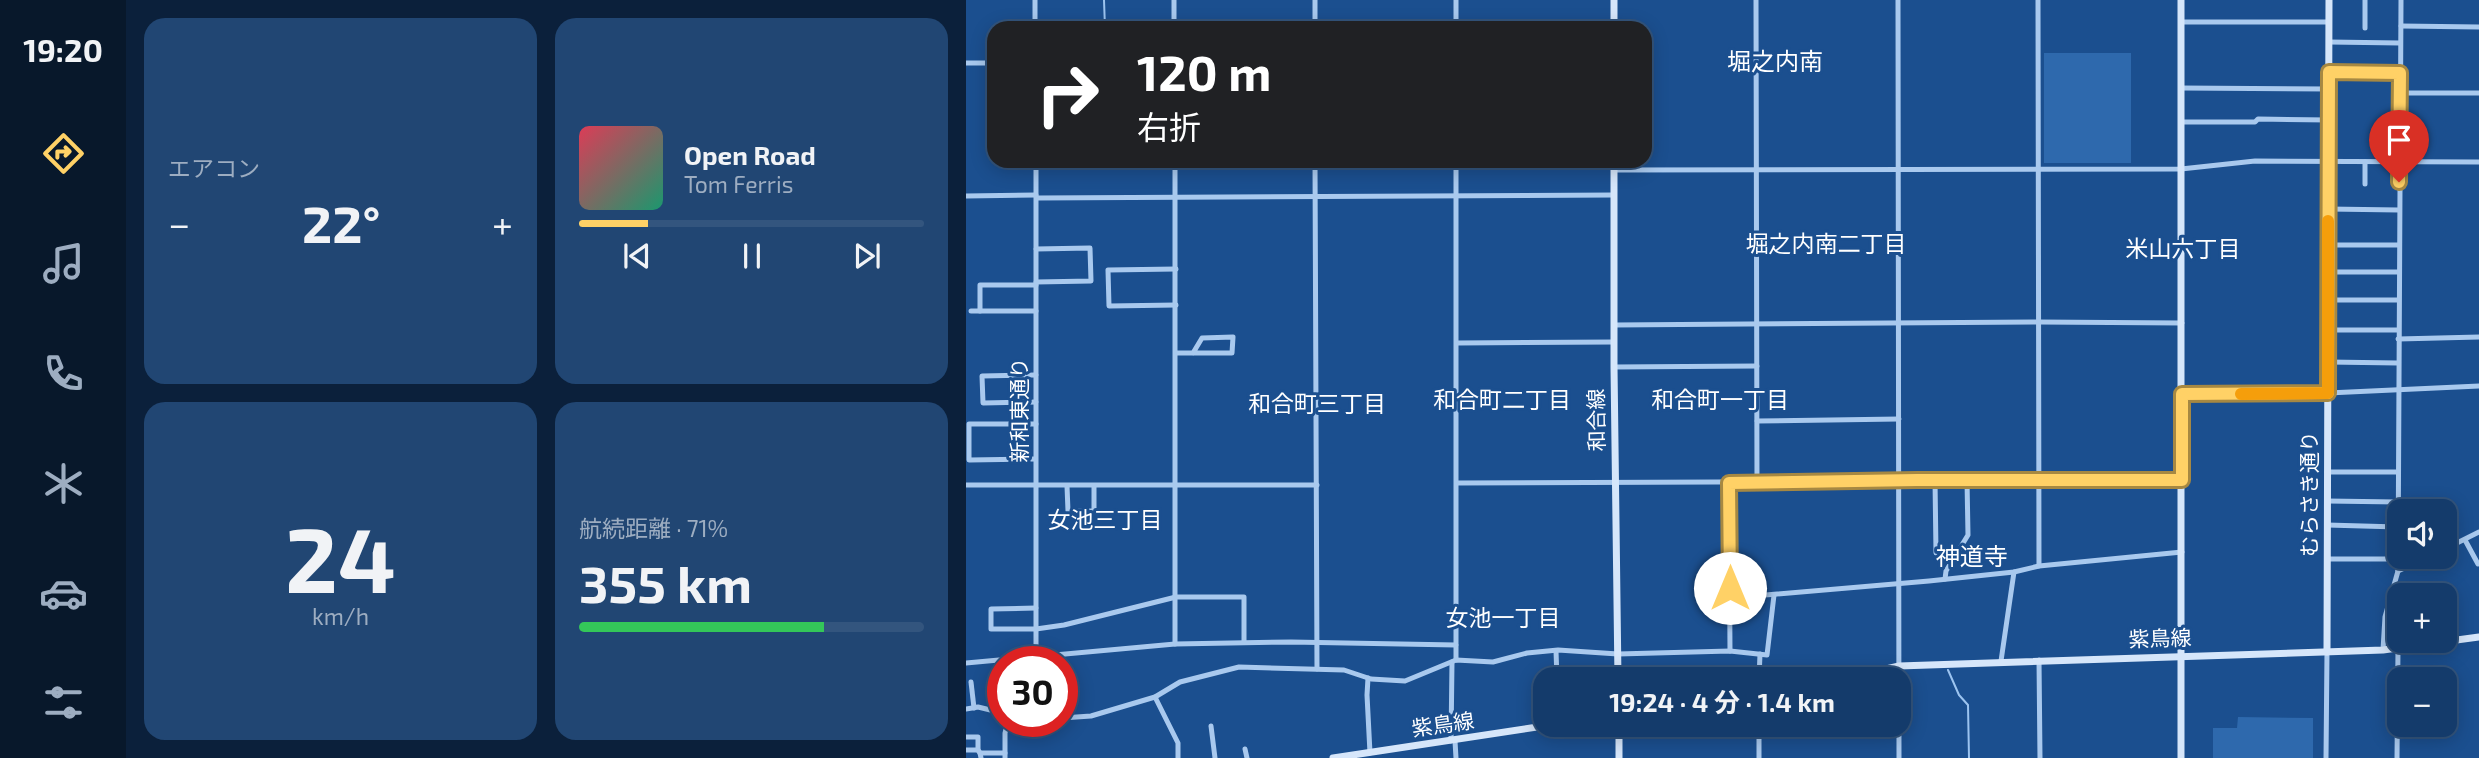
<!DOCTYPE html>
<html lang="ja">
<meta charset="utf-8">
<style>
body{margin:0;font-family:"Exo 2","Noto Sans JP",sans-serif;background:#214673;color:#f1f3f6;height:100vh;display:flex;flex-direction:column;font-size:26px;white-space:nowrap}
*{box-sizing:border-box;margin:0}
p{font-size:23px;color:#9dadc1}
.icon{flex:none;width:38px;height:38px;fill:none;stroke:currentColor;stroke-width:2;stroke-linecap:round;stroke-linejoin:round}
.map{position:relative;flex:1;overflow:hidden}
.side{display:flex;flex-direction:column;gap:18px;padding:18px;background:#0b203b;width:840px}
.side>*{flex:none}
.top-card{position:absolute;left:21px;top:21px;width:665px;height:147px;border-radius:21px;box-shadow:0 4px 18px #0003,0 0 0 2px #33557e;background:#202124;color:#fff;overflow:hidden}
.controls{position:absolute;left:1421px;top:499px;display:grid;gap:14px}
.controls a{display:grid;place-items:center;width:70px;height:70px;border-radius:14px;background:#143b6b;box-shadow:0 4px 18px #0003,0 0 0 2px #33557e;font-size:35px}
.speed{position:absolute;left:21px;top:646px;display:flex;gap:14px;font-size:35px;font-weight:700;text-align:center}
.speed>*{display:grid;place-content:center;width:91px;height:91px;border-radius:50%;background:#143b6b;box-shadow:0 4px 18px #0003,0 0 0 2px #33557e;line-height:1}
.speed .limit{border:10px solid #d22;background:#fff;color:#111}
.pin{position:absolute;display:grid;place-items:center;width:60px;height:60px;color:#fff;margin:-72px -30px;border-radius:50% 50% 50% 0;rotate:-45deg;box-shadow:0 0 7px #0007}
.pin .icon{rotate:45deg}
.me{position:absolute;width:77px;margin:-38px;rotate:0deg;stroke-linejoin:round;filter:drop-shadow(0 0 5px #0008)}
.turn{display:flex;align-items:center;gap:24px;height:147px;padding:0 35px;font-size:32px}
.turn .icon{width:91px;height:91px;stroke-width:2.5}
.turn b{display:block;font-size:49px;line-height:60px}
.big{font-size:52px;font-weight:700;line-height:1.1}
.side .tile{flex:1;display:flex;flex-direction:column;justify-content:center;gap:10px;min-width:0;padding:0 24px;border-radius:21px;background:#214673}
.side .dial{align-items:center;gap:0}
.dial b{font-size:91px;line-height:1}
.song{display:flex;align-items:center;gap:21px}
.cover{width:84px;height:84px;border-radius:10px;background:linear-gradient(135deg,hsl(350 70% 55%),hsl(160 70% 35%))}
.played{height:7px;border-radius:4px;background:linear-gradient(90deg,#ffd166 20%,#33557e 20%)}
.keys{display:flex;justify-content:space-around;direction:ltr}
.heat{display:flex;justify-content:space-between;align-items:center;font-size:38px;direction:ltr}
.charge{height:10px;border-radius:5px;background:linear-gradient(90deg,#34c759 71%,#33557e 0)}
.side .tiles{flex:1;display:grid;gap:18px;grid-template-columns:repeat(2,1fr)}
.trip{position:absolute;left:567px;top:667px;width:378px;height:70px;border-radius:21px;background:#143b6b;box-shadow:0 4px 18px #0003,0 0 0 2px #33557e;font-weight:700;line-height:70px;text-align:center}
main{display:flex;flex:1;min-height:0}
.menu{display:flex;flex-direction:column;width:126px;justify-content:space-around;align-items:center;background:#08182b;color:#9dadc1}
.menu .icon{width:49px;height:49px}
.menu .current{color:#ffd166}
.menu b{font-size:32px;color:#f1f3f6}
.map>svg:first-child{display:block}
.green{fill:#2e69ad}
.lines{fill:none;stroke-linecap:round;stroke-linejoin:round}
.stream{stroke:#9cc4f0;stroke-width:2}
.street{stroke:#a9c9ee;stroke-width:5}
.secondary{stroke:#d6e6fa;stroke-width:7}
.route-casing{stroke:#a68842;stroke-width:18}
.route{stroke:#ffd166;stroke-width:12}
.slow{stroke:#f59e0b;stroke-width:12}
.labels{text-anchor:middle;stroke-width:6;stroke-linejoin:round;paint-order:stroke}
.street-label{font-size:21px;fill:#fff;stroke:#1b4f8f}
.neighbourhood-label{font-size:23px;fill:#fff;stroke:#1b4f8f}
.quarter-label{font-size:24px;fill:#fff;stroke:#1b4f8f}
</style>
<main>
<nav class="menu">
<b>19:20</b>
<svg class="icon current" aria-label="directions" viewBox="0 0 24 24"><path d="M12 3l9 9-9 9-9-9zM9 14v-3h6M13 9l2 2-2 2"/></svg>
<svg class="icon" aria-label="music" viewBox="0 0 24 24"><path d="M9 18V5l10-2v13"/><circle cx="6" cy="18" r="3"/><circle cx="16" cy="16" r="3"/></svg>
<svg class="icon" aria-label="phone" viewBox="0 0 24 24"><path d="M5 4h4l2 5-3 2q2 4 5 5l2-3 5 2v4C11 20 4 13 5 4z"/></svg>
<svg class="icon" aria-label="climate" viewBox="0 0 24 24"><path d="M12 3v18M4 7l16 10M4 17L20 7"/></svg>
<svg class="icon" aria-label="car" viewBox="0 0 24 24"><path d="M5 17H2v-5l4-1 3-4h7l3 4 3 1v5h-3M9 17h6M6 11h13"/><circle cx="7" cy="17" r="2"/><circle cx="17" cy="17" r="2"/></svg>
<svg class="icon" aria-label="filters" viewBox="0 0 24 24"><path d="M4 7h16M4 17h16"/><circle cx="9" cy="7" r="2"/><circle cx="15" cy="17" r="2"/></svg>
</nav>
<section class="side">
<div class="tiles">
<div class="tile"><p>エアコン</p>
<div class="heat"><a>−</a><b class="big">22°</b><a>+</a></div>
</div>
<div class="tile">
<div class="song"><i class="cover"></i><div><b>Open Road</b><p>Tom Ferris</p></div></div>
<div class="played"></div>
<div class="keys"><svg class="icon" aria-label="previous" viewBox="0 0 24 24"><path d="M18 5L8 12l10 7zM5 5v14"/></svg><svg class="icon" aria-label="pause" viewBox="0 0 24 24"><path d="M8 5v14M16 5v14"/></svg><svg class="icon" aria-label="next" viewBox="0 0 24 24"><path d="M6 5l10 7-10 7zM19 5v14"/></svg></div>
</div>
<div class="tile dial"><b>24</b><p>km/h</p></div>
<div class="tile"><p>航続距離 · 71%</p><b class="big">355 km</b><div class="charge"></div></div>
</div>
</section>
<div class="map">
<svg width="1513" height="758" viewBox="0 0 1513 758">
<rect width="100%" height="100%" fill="#1b4f8f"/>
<g class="green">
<rect x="1078" y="53" width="87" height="110"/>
<polygon points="1272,717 1347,718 1347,758 1247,758 1247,728 1271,728"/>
</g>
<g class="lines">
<g class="stream">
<polyline points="138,0 139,28"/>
<polyline points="982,670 993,695 1002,705 1003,758"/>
</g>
<g class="street">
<polyline points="790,0 791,483"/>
<polyline points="932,0 933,758"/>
<polyline points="1072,0 1073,566"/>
<polyline points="1215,22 1363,22"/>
<polyline points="1435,26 1513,27"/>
<polyline points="69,28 69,0"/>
<polyline points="208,28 208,0"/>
<polyline points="349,28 349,0"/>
<polyline points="490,28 490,0"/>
<polyline points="1399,28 1399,0"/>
<polyline points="1363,42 1434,43"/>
<polyline points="0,63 28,63"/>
<polyline points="1363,72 1434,73"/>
<polyline points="1215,88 1363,89"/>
<polyline points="1434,93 1513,93"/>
<polyline points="1215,122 1289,122 1292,119 1363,120"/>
<polyline points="349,161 351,669"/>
<polyline points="490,161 490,660"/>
<polyline points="1399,162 1399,184"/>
<polyline points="648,170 1215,169 1289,161 1513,162"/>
<polyline points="0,196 70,195"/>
<polyline points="71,198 648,195"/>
<polyline points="1362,209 1433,210"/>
<polyline points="1362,245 1432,245"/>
<polyline points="210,269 142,270 143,306 210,305"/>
<polyline points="1362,272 1433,272"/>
<polyline points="70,282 125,281 124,248 70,249"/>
<polyline points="1362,300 1432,300"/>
<polyline points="5,311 70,311"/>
<polyline points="14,311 14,285 70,285"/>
<polyline points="648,325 1073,322 1216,323"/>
<polyline points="1362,330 1432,330"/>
<polyline points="1432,339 1513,337"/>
<polyline points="492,343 648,342"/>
<polyline points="210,353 266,353 267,337 236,338 227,353"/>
<polyline points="1362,362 1432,363"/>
<polyline points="648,367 791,366"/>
<polyline points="1216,394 1362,393 1513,386"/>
<polyline points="70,402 17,403 16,376 70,375"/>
<polyline points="791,421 933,419"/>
<polyline points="69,459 3,460 3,424 70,424"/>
<polyline points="1361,472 1432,472"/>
<polyline points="969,480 970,553 990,553"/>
<polyline points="491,483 1216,480"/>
<polyline points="763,483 764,651"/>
<polyline points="0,485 351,485"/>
<polyline points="101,486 102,511 128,511 128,486"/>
<polyline points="1361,501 1432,502"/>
<polyline points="1361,525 1432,527"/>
<polyline points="1499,540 1512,564"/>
<polyline points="1479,549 1513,532"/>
<polyline points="1361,559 1432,559"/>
<polyline points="1432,571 1464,556"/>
<polyline points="979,579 980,571 1002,535 1001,480"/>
<polyline points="764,598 963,581 1048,572 1073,566 1216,552"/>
<polyline points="70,608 25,609 25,629 70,629 98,625 210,597 278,597 278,642"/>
<polyline points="209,644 209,161"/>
<polyline points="1417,650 1419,617 1432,571 1435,0"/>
<polyline points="590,651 591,679"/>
<polyline points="1073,660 1074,758"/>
<polyline points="1035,661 1048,572"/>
<polyline points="70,662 70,161"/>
<polyline points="0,663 209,644 325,642 490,645"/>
<polyline points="402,678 401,695 404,753"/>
<polyline points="793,679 794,654"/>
<polyline points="5,682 8,708"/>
<polyline points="189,697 212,743 212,758"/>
<polyline points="0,709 12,707 37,713"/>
<polyline points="96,718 125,716 189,697 214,682 273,667 378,670 405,679 439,681 490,660 527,662 561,653 592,650 652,654 764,651 801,655 808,595"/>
<polyline points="245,726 249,758"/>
<polyline points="0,737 12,737 12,750 14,753"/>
<polyline points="485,741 486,662"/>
<polyline points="489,741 490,758"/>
<polyline points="279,749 281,758"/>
<polyline points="0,750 12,750"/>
<polyline points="15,758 14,753 39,753"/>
<polyline points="39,758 39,733 42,721"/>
<polyline points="793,758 793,724"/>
<polyline points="1360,758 1361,652"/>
<polyline points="1431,758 1432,649"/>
</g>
<g class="secondary">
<polyline points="1215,0 1215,758"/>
<polyline points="648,28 648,0"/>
<polyline points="648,161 648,367 652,679"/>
<polyline points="1361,652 1363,0"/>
<polyline points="877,679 933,666 1417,650 1513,637"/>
<polyline points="367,758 591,724"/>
<polyline points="653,758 653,724"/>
</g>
</g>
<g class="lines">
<defs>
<polyline id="route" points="764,588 763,483 951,480 1216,480 1216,394 1362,393 1363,72 1434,73 1433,182"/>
</defs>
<use href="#route" class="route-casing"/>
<use href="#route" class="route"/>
<polyline class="slow" points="1275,394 1362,393 1362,221"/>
</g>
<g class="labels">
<g class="street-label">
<text transform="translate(54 410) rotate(-90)" y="7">新和東通り</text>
<text transform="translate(631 420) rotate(-91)" y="7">和合線</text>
<text transform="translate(1344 494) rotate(-90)" y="7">むらさき通り</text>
<text transform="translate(1194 639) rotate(-2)" y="7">紫鳥線</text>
<text transform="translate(477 725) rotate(-8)" y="7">紫鳥線</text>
</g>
<g class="neighbourhood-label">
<text x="860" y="252">堀之内南二丁目</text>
<text x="1217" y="257">米山六丁目</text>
<text x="536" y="408">和合町二丁目</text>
<text x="754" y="408">和合町一丁目</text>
<text x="351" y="412">和合町三丁目</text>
<text x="139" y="528">女池三丁目</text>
<text x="537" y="626">女池一丁目</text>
</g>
<g class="quarter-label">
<text x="809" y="70">堀之内南</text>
<text x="1006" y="565">神道寺</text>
</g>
</g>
</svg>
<div class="controls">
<a><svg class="icon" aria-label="sound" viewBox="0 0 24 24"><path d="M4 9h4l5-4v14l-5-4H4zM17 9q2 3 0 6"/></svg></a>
<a>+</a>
<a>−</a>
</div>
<div class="speed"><div class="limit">30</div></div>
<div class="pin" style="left:1433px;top:182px;background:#d93025"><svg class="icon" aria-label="arrive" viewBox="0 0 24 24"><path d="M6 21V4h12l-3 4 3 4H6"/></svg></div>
<svg class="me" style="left:764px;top:588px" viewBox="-20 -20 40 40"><circle r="19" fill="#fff"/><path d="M0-13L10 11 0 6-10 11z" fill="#ffd166"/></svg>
<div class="trip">19:24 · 4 分 · 1.4 km</div>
<div class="top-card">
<div class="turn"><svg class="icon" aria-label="right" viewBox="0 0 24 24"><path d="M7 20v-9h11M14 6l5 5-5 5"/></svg><div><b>120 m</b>右折</div></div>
</div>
</div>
</main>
